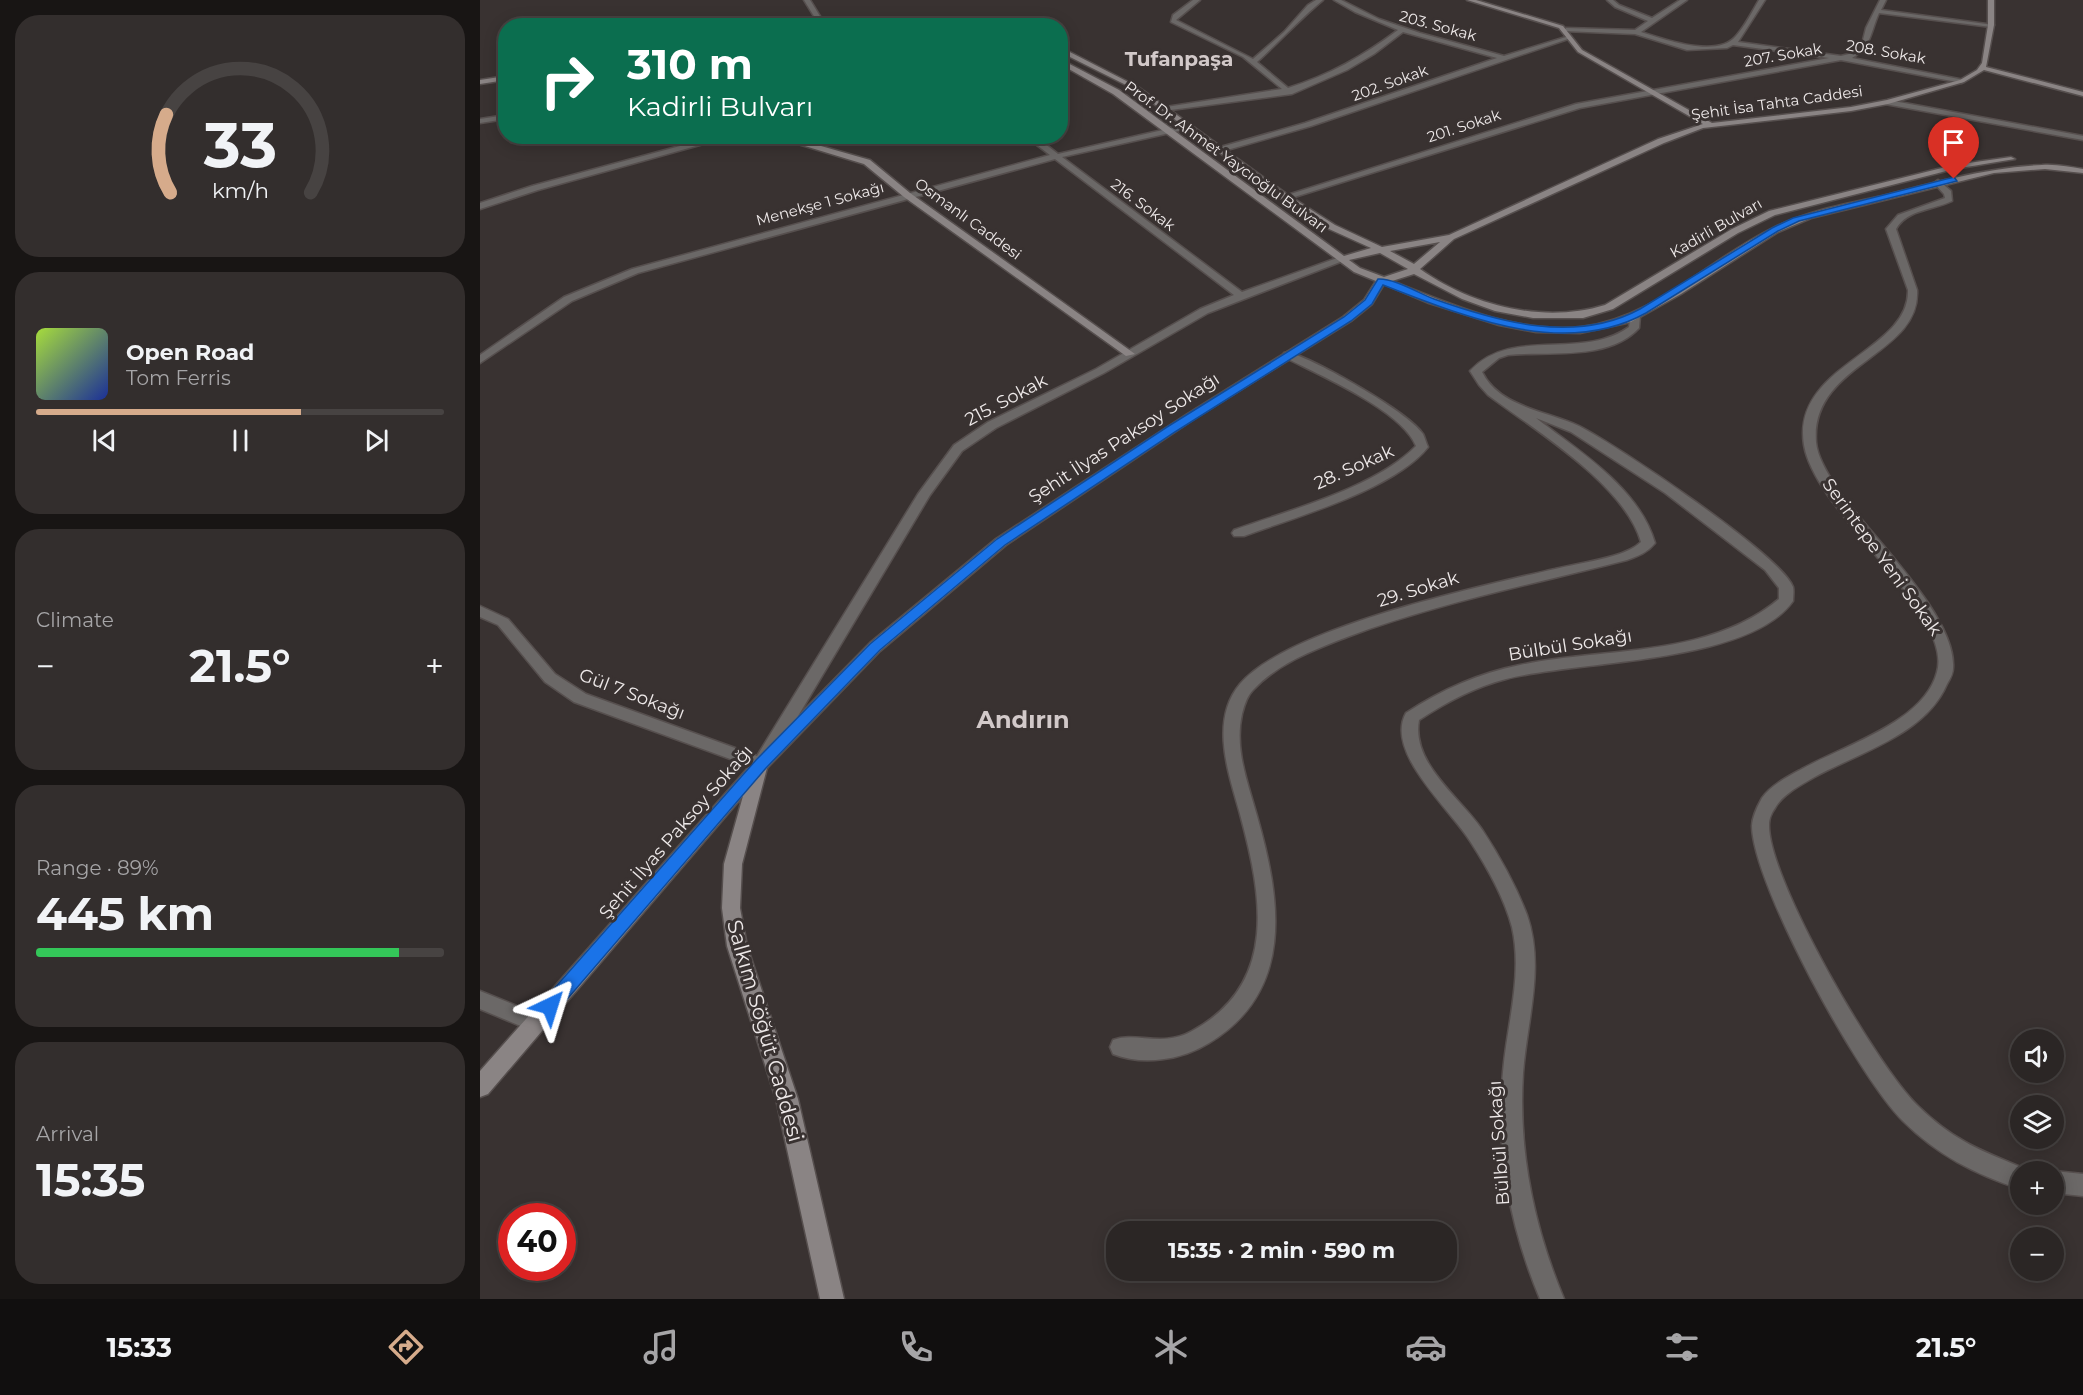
<!DOCTYPE html>
<meta charset="utf-8">
<style>
body{margin:0;font-family:Montserrat,sans-serif;background:#332e2d;color:#f1f3f6;height:100vh;display:flex;flex-direction:column;font-size:22px;white-space:nowrap}
*{box-sizing:border-box;margin:0}
p{font-size:20px;color:#a6a5a7}
.icon{flex:none;width:33px;height:33px;fill:none;stroke:currentColor;stroke-width:2;stroke-linecap:round;stroke-linejoin:round}
.map{position:relative;flex:1;overflow:hidden}
.sheet{display:flex;flex-direction:column;gap:15px;padding:15px;background:#181514;width:480px}
.sheet>*{flex:none}
.banner{position:absolute;left:18px;top:18px;width:570px;height:126px;border-radius:24px;box-shadow:0 3px 15px #0003,0 0 0 2px #474342;background:#0b6e4f;color:#fff;overflow:hidden}
.controls{position:absolute;left:1530px;top:1029px;display:grid;gap:12px}
.controls a{display:grid;place-items:center;width:54px;height:54px;border-radius:50%;background:#2b2625;box-shadow:0 3px 15px #0003,0 0 0 2px #474342;font-size:30px}
.speed{position:absolute;left:18px;top:1203px;display:flex;gap:12px;font-size:30px;font-weight:700;text-align:center}
.speed>*{display:grid;place-content:center;width:78px;height:78px;border-radius:50%;background:#2b2625;box-shadow:0 3px 15px #0003,0 0 0 2px #474342;line-height:1}
.speed .limit{border:9px solid #d22;background:#fff;color:#111}
.pin{position:absolute;display:grid;place-items:center;width:51px;height:51px;color:#fff;margin:-62px -26px;border-radius:50% 50% 50% 0;rotate:-45deg;box-shadow:0 0 6px #0007}
.pin .icon{rotate:45deg}
.me{position:absolute;width:66px;margin:-33px;rotate:41deg;stroke-linejoin:round;filter:drop-shadow(0 0 4px #0008)}
.turn{display:flex;align-items:center;gap:21px;height:126px;padding:0 30px;font-size:27px}
.turn .icon{width:78px;height:78px;stroke-width:2.5}
.turn b{display:block;font-size:42px;line-height:51px}
.big{font-size:45px;font-weight:700;line-height:1.1}
.sheet .tile{flex:1;display:flex;flex-direction:column;justify-content:center;gap:9px;min-width:0;padding:0 21px;border-radius:24px;background:#332e2d}
.sheet .dial{align-items:center;gap:0}
.dial svg{height:156px;overflow:visible;fill:none;stroke:#474342;stroke-width:7;stroke-linecap:round;text-anchor:middle}
.dial text{fill:#f1f3f6;stroke:none}
.song{display:flex;align-items:center;gap:18px}
.cover{width:72px;height:72px;border-radius:9px;background:linear-gradient(135deg,hsl(80 70% 55%),hsl(230 70% 35%))}
.played{height:6px;border-radius:3px;background:linear-gradient(90deg,#d6ab8b 65%,#474342 65%)}
.keys{display:flex;justify-content:space-around;direction:ltr}
.heat{display:flex;justify-content:space-between;align-items:center;font-size:33px;direction:ltr}
.charge{height:9px;border-radius:4px;background:linear-gradient(90deg,#34c759 89%,#474342 0)}
.trip{position:absolute;left:626px;top:1221px;width:351px;height:60px;border-radius:24px;background:#2b2625;box-shadow:0 3px 15px #0003,0 0 0 2px #474342;font-weight:700;line-height:60px;text-align:center}
.dock{display:flex;height:96px;justify-content:space-around;align-items:center;background:#110f0f;color:#a6a5a7}
.dock .icon{width:42px;height:42px}
.dock .current{color:#d6ab8b}
.dock b{font-size:27px;color:#f1f3f6}
main{display:flex;flex:1;min-height:0}
.map>svg:first-child{display:block}
.lines{fill:none;stroke-linecap:round;stroke-linejoin:round}
.street-casing{stroke:#564f4e;stroke-width:3}
.secondary-casing{stroke:#564f4e;stroke-width:3}
.street{fill:#6b6867;fill-rule:evenodd}
.secondary{fill:#8a8484;fill-rule:evenodd}
.route{fill:#1a73e8;stroke:#114b97;stroke-width:1.5}
.labels{text-anchor:middle;stroke-width:6;stroke-linejoin:round;paint-order:stroke}
.far-street-label{font-size:15px;fill:#eee9e9;stroke:#393231}
.street-label{font-size:18px;fill:#eee9e9;stroke:#393231}
.far-district-label{font-size:20px;font-weight:bold;fill:#d2c9c9;stroke:#393231}
.near-street-label{font-size:21px;fill:#eee9e9;stroke:#393231}
.district-label{font-size:24px;font-weight:bold;fill:#d2c9c9;stroke:#393231}
</style>
<main>
<section class="sheet">
<div class="tile dial"><svg viewBox="0 0 100 80">
<path d="M14 69A42 42 0 1 1 86 69"/>
<path d="M14 69A42 42 0 0 1 12 29" stroke="#d6ab8b"/>
<text x="50" y="56" font-size="32" font-weight="700">33</text>
<text x="50" y="72" font-size="11">km/h</text>
</svg></div>
<div class="tile">
<div class="song"><i class="cover"></i><div><b>Open Road</b><p>Tom Ferris</p></div></div>
<div class="played"></div>
<div class="keys"><svg class="icon" aria-label="previous" viewBox="0 0 24 24"><path d="M18 5L8 12l10 7zM5 5v14"/></svg><svg class="icon" aria-label="pause" viewBox="0 0 24 24"><path d="M8 5v14M16 5v14"/></svg><svg class="icon" aria-label="next" viewBox="0 0 24 24"><path d="M6 5l10 7-10 7zM19 5v14"/></svg></div>
</div>
<div class="tile"><p>Climate</p>
<div class="heat"><a>−</a><b class="big">21.5°</b><a>+</a></div>
</div>
<div class="tile"><p>Range · 89%</p><b class="big">445 km</b><div class="charge"></div></div>
<div class="tile"><p>Arrival</p><b class="big">15:35</b></div>
</section>
<div class="map">
<svg width="1603" height="1299" viewBox="0 0 1603 1299">
<rect width="100%" height="100%" fill="#393231"/>
<g class="lines">
<defs>
<g id="street">
<polygon points="324,0 330,0 346,26 340,26"/>
<path d="M713 0H720L696 20 773 59 804 32 828 5 836 0H843C820 19 799 42 777 62L808 88C850 75 883 56 918 30L875 12 854 0H861L899 19 940 33 1024 56 1086 37 1091 38 831 126 740 152 736 150 737 148 825 123 1017 58 923 32 894 54 867 70 812 94 683 111 686 107 802 89 763 57 691 22 693 15Z"/>
<path d="M1127 0H1133L1139 5 1172 18 1200 0H1207L1161 32C1184 39 1237 59 1256 36 1265 26 1272 12 1279 0H1285L1258 42 1361 56 1369 54 1382 44 1386 28 1400 0H1406L1401 10 1514 25 1511 27 1399 13C1390 33 1392 46 1372 58L1484 80 1482 83 1361 60 1100 108 808 199 801 197 1096 104 1349 58 1253 45 1247 48 1207 50 1155 34 1084 31 1086 28 1155 30 1168 21 1135 7Z"/>
<polygon points="1408,100 1603,136 1603,140 1405,104"/>
<polygon points="26,115 26,119 0,123 0,119"/>
<polygon points="709,124 712,128 582,157 762,292 860,257 868,259 728,313 624,373 516,428 482,451 450,495 287,768 275,768 94,702 65,682 18,625 0,617 0,606 28,619 75,674 106,694 277,756 438,494 474,445 508,422 616,369 720,309 754,295 575,159 158,273 92,301 0,363 0,355 84,297 152,269 570,155 545,136 555,136 578,154"/>
<polygon points="237,136 252,136 58,190 0,209 0,203 52,186"/>
<path d="M1458 180 1471 191 1472 201C1454 210 1427 209 1416 229L1437 290C1441 356 1330 363 1336 442 1337 456 1347 472 1354 484 1384 530 1477 615 1473 668 1473 674 1470 679 1467 684 1445 736 1376 753 1331 779 1319 786 1302 795 1295 808 1292 812 1289 819 1289 824 1287 878 1397 1067 1438 1106 1475 1142 1502 1151 1548 1170L1540 1172V1189C1495 1174 1457 1155 1423 1121 1379 1078 1273 885 1272 826 1272 818 1278 805 1282 798 1290 786 1307 777 1320 770 1362 746 1444 723 1457 672 1474 612 1335 513 1324 445 1311 365 1430 352 1428 290L1406 229 1418 215 1465 198 1464 194 1454 183Z"/>
<path d="M1151 314 1160 316 1159 328C1129 361 1069 351 1028 355L1019 358 1002 372C1019 407 1067 411 1099 426 1135 444 1301 555 1313 587 1314 591 1313 597 1313 601 1269 664 1098 660 1026 679 995 687 966 702 939 720 931 764 981 798 1003 831 1020 857 1036 886 1047 915 1065 967 1047 1020 1043 1073 1038 1152 1054 1227 1084 1299H1060C1030 1227 1015 1150 1023 1072 1027 1024 1043 975 1032 927 1024 897 1007 867 990 841 971 810 904 752 926 713 961 690 999 673 1040 665 1125 647 1229 658 1299 599V588L1285 570 1185 493 1091 432 1056 418C1099 451 1159 488 1175 543 1167 553 1158 556 1147 560 1053 584 958 603 867 637 834 650 798 663 773 690 767 696 764 706 762 714 754 749 768 783 777 816 801 900 815 991 729 1043 702 1060 663 1066 633 1054L630 1047 633 1040C656 1031 682 1048 712 1031 799 984 782 895 760 814 749 774 729 721 760 684 807 628 1001 586 1075 569 1098 563 1145 558 1161 542 1145 485 1055 430 1008 395L999 385 990 371C1031 326 1102 361 1149 327Z"/>
<path d="M808 352C836 360 927 411 943 434 945 438 946 443 948 447 914 490 815 517 764 536H754L752 533 754 530C809 510 895 488 936 446 922 410 839 375 804 357V353Z"/>
<polygon points="0,991 62,1016 65,1023 62,1030 55,1032 0,1009"/>
<polygon points="1574,1171 1603,1174 1603,1196 1574,1193"/>
</g>
<g id="secondary">
<path d="M987 0H996L1083 26 1102 50 1232 123 1371 107 1407 100 1480 80 1497 70 1502 63 1508 25V0H1514V25L1506 67 1603 92V96L1504 70 1484 82 1408 104 1371 111 1223 128 1184 143 974 239 940 269C992 306 1064 324 1125 305L1252 229 1289 211 1474 165 1531 157 1535 159 1474 169 1295 215 1258 233 1133 309 1103 318H1053L1015 311 982 299 934 274 912 281C970 304 1037 334 1101 327 1175 318 1229 259 1293 228 1327 211 1365 204 1402 196 1455 183 1507 167 1562 165 1576 164 1590 167 1603 169V173L1565 169 1514 173 1331 218 1298 232 1201 294 1151 322 1100 333 1056 332 1019 325 949 303 904 284 892 304 871 321 714 419 526 545 400 651 287 768 262 864 260 908 267 946 318 1099 364 1299H340L296 1099 247 946 242 908 244 864 263 796 8 1094 0 1097V1071L275 760 390 643 516 539 706 415 863 317 884 300 896 281 874 272 633 94 580 64V59L639 90 864 256 891 248 849 229 802 199 654 89 580 52V47L658 87 808 195 855 225 902 247 969 235 1178 139 1223 124 1098 52 1079 28ZM960 242 934 264 910 251ZM900 253 928 269 904 277 880 268 869 260Z"/>
<polygon points="26,76 26,80 0,84 0,80"/>
<polygon points="292,136 306,136 390,160 430,193 655,354 646,356 424,197 384,164"/>
</g>
</defs>
<use href="#street" class="street-casing"/>
<use href="#secondary" class="secondary-casing"/>
<use href="#street" class="street"/>
<use href="#secondary" class="secondary"/>
</g>
<path class="route" d="M1474 177 1477 181 1319 221 1298 231 1166 313C1083 359 984 316 903 285L892 304 871 321 695 432 525 545 400 650 286 768 77 1011 70 1014 64 1011 61 1006 64 1000 276 760 390 644 517 539 687 427 864 317 885 300 898 279C914 278 938 293 954 299 1019 322 1095 344 1160 309L1292 228 1313 218Z"/>
<g class="labels">
<g class="far-street-label">
<text transform="translate(958 26) rotate(15)" y="5">203. Sokak</text>
<text transform="translate(1406 52) rotate(10)" y="5">208. Sokak</text>
<text transform="translate(1303 55) rotate(-10)" y="5">207. Sokak</text>
<text transform="translate(910 83) rotate(-20)" y="5">202. Sokak</text>
<text transform="translate(1297 103) rotate(-8)" y="5">Şehit İsa Tahta Caddesi</text>
<text transform="translate(984 126) rotate(-18)" y="5">201. Sokak</text>
<text transform="translate(746 157) rotate(36)" y="5">Prof. Dr. Ahmet Yaycıoğlu Bulvarı</text>
<text transform="translate(340 204) rotate(-15)" y="5">Menekşe 1 Sokağı</text>
<text transform="translate(663 205) rotate(37)" y="5">216. Sokak</text>
<text transform="translate(488 219) rotate(36)" y="5">Osmanlı Caddesi</text>
<text transform="translate(1236 228) rotate(-30)" y="5">Kadirli Bulvarı</text>
</g>
<g class="street-label">
<text transform="translate(526 400) rotate(-28)" y="6">215. Sokak</text>
<text transform="translate(644 438) rotate(-33)" y="6">Şehit İlyas Paksoy Sokağı</text>
<text transform="translate(874 467) rotate(-24)" y="6">28. Sokak</text>
<text transform="translate(1402 557) rotate(54)" y="6">Serintepe Yeni Sokak</text>
<text transform="translate(938 589) rotate(-17)" y="6">29. Sokak</text>
<text transform="translate(1090 645) rotate(-9)" y="6">Bülbül Sokağı</text>
<text transform="translate(152 694) rotate(21)" y="6">Gül 7 Sokağı</text>
<text transform="translate(196 832) rotate(-49)" y="6">Şehit İlyas Paksoy Sokağı</text>
<text transform="translate(1019 1143) rotate(-94)" y="6">Bülbül Sokağı</text>
</g>
<g class="far-district-label">
<text x="699" y="66">Tufanpaşa</text>
</g>
<g class="near-street-label">
<text transform="translate(285 1031) rotate(74)" y="7">Salkım Söğüt Caddesi</text>
</g>
<g class="district-label">
<text x="543" y="728">Andırın</text>
</g>
</g>
</svg>
<div class="controls">
<a><svg class="icon" aria-label="sound" viewBox="0 0 24 24"><path d="M4 9h4l5-4v14l-5-4H4zM17 9q2 3 0 6"/></svg></a>
<a><svg class="icon" aria-label="layers" viewBox="0 0 24 24"><path d="M12 4l9 5-9 5-9-5zM3 14l9 5 9-5"/></svg></a>
<a>+</a>
<a>−</a>
</div>
<div class="speed"><div class="limit">40</div></div>
<div class="pin" style="left:1474px;top:179px;background:#d93025"><svg class="icon" aria-label="arrive" viewBox="0 0 24 24"><path d="M6 21V4h12l-3 4 3 4H6"/></svg></div>
<svg class="me" style="left:70px;top:1006px" viewBox="-20 -20 40 40"><path d="M0-17L14 15 0 8-14 15z" fill="#1a73e8" stroke="#fff" stroke-width="4"/></svg>
<div class="trip">15:35 · 2 min · 590 m</div>
<div class="banner">
<div class="turn"><svg class="icon" aria-label="right" viewBox="0 0 24 24"><path d="M7 20v-9h11M14 6l5 5-5 5"/></svg><div><b>310 m</b>Kadirli Bulvarı</div></div>
</div>
</div>
</main>
<nav class="dock">
<b>15:33</b>
<svg class="icon current" aria-label="directions" viewBox="0 0 24 24"><path d="M12 3l9 9-9 9-9-9zM9 14v-3h6M13 9l2 2-2 2"/></svg>
<svg class="icon" aria-label="music" viewBox="0 0 24 24"><path d="M9 18V5l10-2v13"/><circle cx="6" cy="18" r="3"/><circle cx="16" cy="16" r="3"/></svg>
<svg class="icon" aria-label="phone" viewBox="0 0 24 24"><path d="M5 4h4l2 5-3 2q2 4 5 5l2-3 5 2v4C11 20 4 13 5 4z"/></svg>
<svg class="icon" aria-label="climate" viewBox="0 0 24 24"><path d="M12 3v18M4 7l16 10M4 17L20 7"/></svg>
<svg class="icon" aria-label="car" viewBox="0 0 24 24"><path d="M5 17H2v-5l4-1 3-4h7l3 4 3 1v5h-3M9 17h6M6 11h13"/><circle cx="7" cy="17" r="2"/><circle cx="17" cy="17" r="2"/></svg>
<svg class="icon" aria-label="filters" viewBox="0 0 24 24"><path d="M4 7h16M4 17h16"/><circle cx="9" cy="7" r="2"/><circle cx="15" cy="17" r="2"/></svg>
<b>21.5°</b>
</nav>
